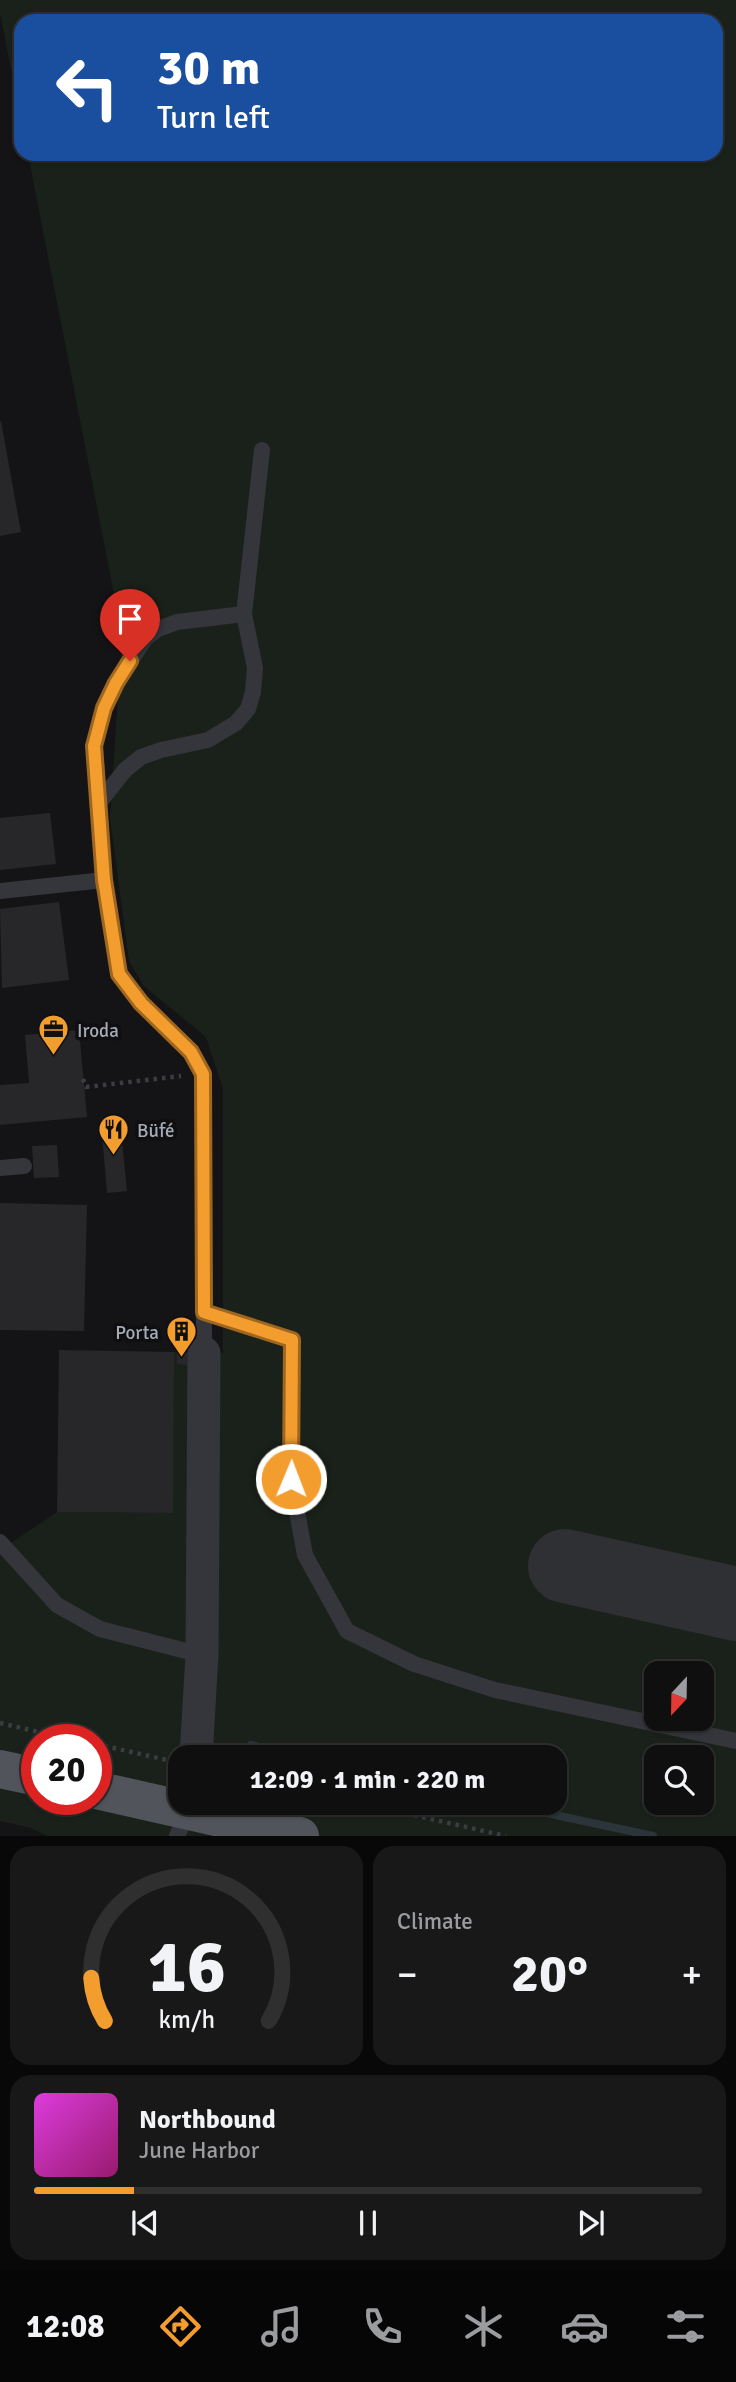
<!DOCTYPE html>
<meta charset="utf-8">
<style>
body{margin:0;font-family:Signika,sans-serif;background:#181819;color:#f1f3f6;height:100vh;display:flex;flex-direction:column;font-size:26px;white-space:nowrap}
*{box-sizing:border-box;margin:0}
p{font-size:23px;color:#9b9c9f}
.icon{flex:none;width:38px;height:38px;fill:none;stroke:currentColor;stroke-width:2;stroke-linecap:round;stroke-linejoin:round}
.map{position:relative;height:1836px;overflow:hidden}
.side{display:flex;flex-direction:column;gap:10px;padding:10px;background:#080809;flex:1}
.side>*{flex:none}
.guide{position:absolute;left:14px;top:14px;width:709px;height:147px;border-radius:21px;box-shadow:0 2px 5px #0004,0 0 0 2px #2f2f30;background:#1a4fa0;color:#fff;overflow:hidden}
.needle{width:46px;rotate:202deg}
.controls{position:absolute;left:644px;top:1661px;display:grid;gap:14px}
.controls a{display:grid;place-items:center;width:70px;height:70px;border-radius:14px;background:#0f0f10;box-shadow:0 2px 5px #0004,0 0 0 2px #2f2f30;font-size:35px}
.speed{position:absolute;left:21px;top:1724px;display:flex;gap:14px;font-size:35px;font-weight:700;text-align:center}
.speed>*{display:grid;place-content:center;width:91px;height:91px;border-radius:50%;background:#0f0f10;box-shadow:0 2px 5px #0004,0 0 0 2px #2f2f30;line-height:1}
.speed .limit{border:10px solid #d22;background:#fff;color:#111}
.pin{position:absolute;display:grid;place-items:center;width:60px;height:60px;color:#fff;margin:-72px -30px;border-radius:50% 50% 50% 0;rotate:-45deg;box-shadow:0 0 7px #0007}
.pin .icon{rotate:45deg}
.me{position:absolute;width:77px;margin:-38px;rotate:1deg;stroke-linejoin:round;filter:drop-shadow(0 0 5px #0008)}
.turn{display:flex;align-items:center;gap:24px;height:147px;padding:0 28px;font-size:32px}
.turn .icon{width:91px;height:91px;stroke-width:2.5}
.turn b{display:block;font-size:49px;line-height:60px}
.big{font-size:52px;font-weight:800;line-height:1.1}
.side .tile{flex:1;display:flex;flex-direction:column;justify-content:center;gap:10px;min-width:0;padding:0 24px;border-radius:21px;background:#181819}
.side .dial{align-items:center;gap:0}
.dial svg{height:182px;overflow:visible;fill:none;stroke:#2f2f30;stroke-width:7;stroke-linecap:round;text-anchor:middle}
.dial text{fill:#f1f3f6;stroke:none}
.song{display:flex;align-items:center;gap:21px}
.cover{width:84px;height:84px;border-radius:10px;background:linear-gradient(135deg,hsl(300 70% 55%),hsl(320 70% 35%))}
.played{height:7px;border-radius:4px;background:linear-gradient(90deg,#f39d2f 15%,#2f2f30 15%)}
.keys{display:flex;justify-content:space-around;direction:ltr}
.heat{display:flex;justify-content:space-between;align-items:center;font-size:38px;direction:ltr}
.side .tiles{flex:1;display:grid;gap:10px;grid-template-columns:1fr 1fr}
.tile:last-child{grid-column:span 2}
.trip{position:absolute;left:168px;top:1745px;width:399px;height:70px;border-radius:21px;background:#0f0f10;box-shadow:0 2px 5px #0004,0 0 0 2px #2f2f30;font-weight:800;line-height:70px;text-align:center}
.dock{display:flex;height:112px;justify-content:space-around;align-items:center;background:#060606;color:#9b9c9f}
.dock .icon{width:49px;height:49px}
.dock .on{color:#f39d2f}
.dock b{font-size:32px;color:#f1f3f6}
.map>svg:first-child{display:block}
.green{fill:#1a211a;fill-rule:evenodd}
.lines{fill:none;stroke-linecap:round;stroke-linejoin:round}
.stream{stroke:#2a3439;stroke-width:8}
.taxiway{stroke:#2e3033;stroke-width:74}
.building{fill:#27272a}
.path{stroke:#3b3d42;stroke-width:4.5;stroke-dasharray:3.5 5;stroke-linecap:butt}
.lane{stroke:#35363b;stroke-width:16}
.street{stroke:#35363b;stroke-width:33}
.primary{stroke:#51545a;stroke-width:38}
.route-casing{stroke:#9e661f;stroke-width:18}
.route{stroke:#f39d2f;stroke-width:12}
.labels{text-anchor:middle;stroke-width:7;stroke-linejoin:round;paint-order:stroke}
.poi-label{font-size:19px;fill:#a5acb6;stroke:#0f0f11;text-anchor:start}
</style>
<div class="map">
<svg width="736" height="1836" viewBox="0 0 736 1836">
<rect width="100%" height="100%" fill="#141416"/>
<path class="green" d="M0 0H736V1836H47L31 1828 0 1821V1550L57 1512 172 1513 174 1352 223 1353V1088L206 1037 144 986 129 961 110 818 122 635 28 154H716V21H21V120L0 13ZM656 1673H702V1718H656ZM37 1740H96V1799H37ZM180 1757H555V1802H180ZM656 1757H702V1802H656Z"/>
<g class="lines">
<g class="stream">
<polyline points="251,1745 302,1757"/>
<polyline points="495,1802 653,1836"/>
</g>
<polyline class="taxiway" points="565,1566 736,1604"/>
</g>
<g class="building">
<polygon points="1,421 21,532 0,536 0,422"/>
<polygon points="50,813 56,864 0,870 0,818"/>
<polygon points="59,902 69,980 2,988 0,909"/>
<polygon points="79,1030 87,1117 0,1125 0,1085 29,1083 25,1035"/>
<polygon points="120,1120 127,1191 107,1193 101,1122"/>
<polygon points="57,1145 59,1177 34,1178 32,1146"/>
<polygon points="0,1203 87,1205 84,1331 0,1330"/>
<polygon points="59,1350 174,1352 173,1513 57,1512"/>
<polygon points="177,1353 187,1353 187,1365 177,1364"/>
</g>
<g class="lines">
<g class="path">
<polyline points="83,1079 86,1087 181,1076"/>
<polyline points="0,1723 74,1740"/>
<polyline points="96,1744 167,1760"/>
<polyline points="356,1802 506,1836"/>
</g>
<g class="lane">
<polyline points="98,804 125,770 141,757 161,750 208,740 236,723 248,709 253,692 255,668 244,614 262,450"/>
<polyline points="0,891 104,880"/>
<polyline points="0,1168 24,1166"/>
<polyline points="204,1312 292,1340 291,1479 305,1555 347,1631 414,1664 495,1690 736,1741"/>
<polyline points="204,1353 203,1074 191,1052 141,1003 119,973 104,880 95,746 104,708 116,683 145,639 158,629 177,622 244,614"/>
<polyline points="0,1542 57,1605 100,1629 202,1655"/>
<polyline points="177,1836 188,1811"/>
</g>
<polyline class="street" points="196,1757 202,1655 204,1353"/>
<g class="primary">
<polyline points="0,1769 37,1777"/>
<polyline points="96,1790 300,1836"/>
</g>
</g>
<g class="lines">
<defs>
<polyline id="route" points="130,661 116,683 104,708 94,746 104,880 119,974 141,1003 191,1052 203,1074 204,1312 292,1340 291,1479"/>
</defs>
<use href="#route" class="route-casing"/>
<use href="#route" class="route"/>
</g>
<defs>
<symbol id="office-pin" viewBox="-11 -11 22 30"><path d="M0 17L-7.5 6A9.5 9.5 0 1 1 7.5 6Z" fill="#f39d2f" stroke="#0f0f11"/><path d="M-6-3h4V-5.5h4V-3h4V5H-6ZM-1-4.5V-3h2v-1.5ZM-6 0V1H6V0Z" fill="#111"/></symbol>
<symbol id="restaurant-pin" viewBox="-11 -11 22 30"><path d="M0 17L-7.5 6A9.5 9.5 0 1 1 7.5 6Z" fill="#f39d2f" stroke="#0f0f11"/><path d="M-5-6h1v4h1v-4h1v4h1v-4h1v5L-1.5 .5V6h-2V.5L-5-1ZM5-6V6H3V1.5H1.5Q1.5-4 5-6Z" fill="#111"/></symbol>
<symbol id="building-pin" viewBox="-11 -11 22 30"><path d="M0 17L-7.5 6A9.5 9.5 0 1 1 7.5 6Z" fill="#f39d2f" stroke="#0f0f11"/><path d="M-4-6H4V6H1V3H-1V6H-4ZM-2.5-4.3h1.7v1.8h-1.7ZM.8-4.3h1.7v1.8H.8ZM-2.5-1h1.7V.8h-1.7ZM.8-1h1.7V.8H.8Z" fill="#111"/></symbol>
</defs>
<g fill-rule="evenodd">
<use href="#office-pin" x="36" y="1012" width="35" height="47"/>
<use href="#restaurant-pin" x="96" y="1112" width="35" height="47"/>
<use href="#building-pin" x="164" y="1314" width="35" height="47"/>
</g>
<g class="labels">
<g class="poi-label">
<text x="77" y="1037">Iroda</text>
<text x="137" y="1137">Büfé</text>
<text x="159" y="1339" text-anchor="end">Porta</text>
</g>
</g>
</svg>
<div class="controls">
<a><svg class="needle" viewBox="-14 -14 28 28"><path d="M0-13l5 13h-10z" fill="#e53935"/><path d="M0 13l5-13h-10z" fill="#9b9c9f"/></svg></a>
<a><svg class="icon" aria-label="search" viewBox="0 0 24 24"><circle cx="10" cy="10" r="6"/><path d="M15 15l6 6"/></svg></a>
</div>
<div class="speed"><div class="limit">20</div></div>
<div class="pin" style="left:130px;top:661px;background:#d93025"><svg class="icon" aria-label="arrive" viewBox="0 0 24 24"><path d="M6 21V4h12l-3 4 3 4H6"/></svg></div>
<svg class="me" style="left:291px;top:1479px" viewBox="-20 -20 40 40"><circle r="17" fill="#f39d2f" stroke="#fff" stroke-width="3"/><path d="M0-11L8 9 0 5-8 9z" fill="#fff"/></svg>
<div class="trip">12:09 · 1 min · 220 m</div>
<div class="guide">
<div class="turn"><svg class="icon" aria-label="left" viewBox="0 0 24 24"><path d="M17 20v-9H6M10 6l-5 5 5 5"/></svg><div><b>30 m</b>Turn left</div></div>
</div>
</div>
<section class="side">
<div class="tiles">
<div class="tile dial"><svg viewBox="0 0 100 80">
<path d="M14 69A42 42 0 1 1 86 69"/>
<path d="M14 69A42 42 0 0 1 8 50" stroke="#f39d2f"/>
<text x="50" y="56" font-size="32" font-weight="700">16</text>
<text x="50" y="72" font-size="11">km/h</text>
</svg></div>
<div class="tile"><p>Climate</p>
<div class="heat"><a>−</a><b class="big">20°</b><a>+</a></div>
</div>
<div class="tile">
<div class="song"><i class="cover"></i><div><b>Northbound</b><p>June Harbor</p></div></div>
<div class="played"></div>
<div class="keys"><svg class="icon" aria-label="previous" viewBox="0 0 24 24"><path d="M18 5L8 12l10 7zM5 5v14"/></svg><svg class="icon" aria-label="pause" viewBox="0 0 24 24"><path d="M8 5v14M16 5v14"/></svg><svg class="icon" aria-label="next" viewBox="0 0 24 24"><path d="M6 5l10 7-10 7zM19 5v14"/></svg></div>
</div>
</div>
</section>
<nav class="dock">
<b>12:08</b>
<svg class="icon on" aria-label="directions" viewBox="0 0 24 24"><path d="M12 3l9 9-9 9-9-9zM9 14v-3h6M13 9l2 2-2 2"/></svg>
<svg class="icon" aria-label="music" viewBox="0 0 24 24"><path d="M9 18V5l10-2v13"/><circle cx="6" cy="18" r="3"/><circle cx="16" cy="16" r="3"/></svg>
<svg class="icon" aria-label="phone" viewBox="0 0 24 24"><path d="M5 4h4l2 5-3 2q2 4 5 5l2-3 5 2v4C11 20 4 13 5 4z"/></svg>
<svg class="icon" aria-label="climate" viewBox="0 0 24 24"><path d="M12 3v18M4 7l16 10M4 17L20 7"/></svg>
<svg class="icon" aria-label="car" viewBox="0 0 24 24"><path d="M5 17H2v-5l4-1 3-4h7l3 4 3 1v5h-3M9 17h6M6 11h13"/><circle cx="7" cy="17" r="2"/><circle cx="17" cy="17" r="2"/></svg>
<svg class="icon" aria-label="filters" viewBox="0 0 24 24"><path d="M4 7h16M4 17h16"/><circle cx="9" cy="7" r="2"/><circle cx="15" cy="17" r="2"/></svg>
</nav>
